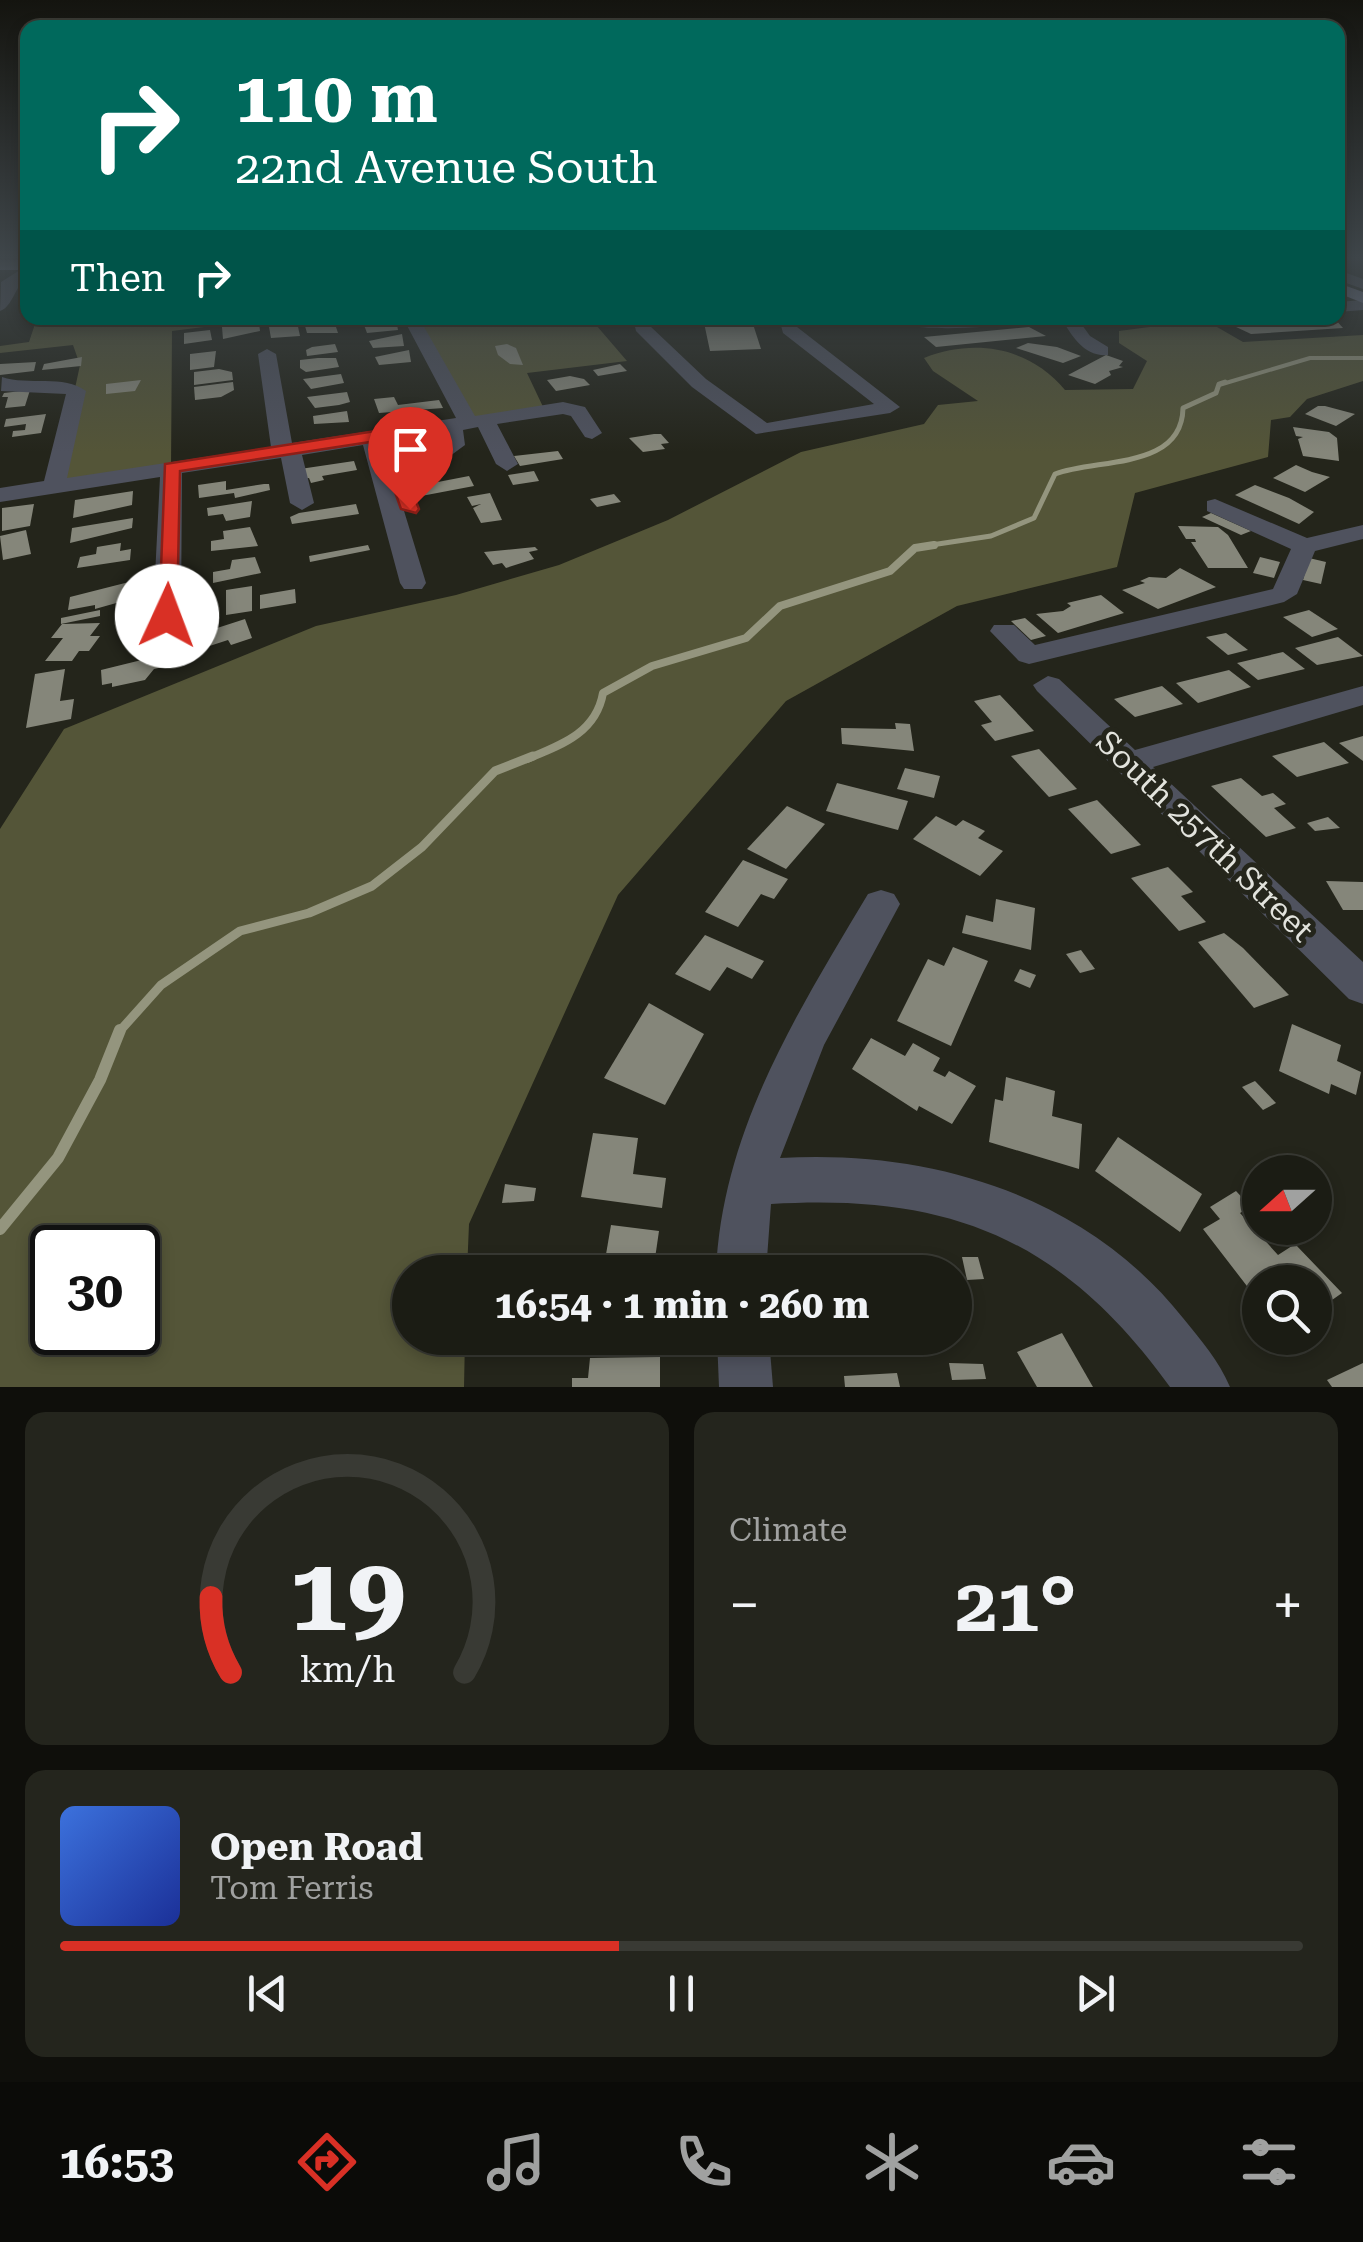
<!DOCTYPE html>
<meta charset="utf-8">
<style>
body{margin:0;font-family:"Roboto Serif",serif;background:#24251d;color:#f1f3f6;height:100vh;display:flex;flex-direction:column;font-size:38px;white-space:nowrap}
*{box-sizing:border-box;margin:0}
p{font-size:32px;color:#a0a1a0}
.icon{flex:none;width:55px;height:55px;fill:none;stroke:currentColor;stroke-width:2;stroke-linecap:round;stroke-linejoin:round}
.map{position:relative;height:1387px;overflow:hidden}
.sheet{display:flex;flex-direction:column;gap:25px;padding:25px;background:#0f0f0b;flex:1}
.sheet>*{flex:none}
.banner{position:absolute;left:20px;top:20px;width:1325px;height:305px;border-radius:20px;box-shadow:0 5px 15px #0003,0 0 0 2px #393a34;background:#00695c;color:#fff;overflow:hidden}
.needle{width:65px;rotate:249deg}
.fabs{position:absolute;left:1242px;top:1155px;display:grid;gap:20px}
.fabs a{display:grid;place-items:center;width:90px;height:90px;border-radius:50%;background:#1b1c14;box-shadow:0 5px 15px #0003,0 0 0 2px #393a34;font-size:50px}
.speed{position:absolute;left:30px;top:1225px;display:flex;gap:20px;font-size:50px;font-weight:700;text-align:center}
.speed>*{display:grid;place-content:center;width:130px;height:130px;border-radius:50%;background:#1b1c14;box-shadow:0 5px 15px #0003,0 0 0 2px #393a34;line-height:1}
.speed .limit{border:5px solid #111;border-radius:15px;background:#fff;color:#111}
.pin{position:absolute;display:grid;place-items:center;width:85px;height:85px;color:#fff;margin:-102px -42px;border-radius:50% 50% 50% 0;rotate:-45deg;box-shadow:0 0 10px #0007}
.pin .icon{rotate:45deg}
.me{position:absolute;width:110px;margin:-55px;rotate:2deg;stroke-linejoin:round;filter:drop-shadow(0 0 8px #0008)}
.turn{display:flex;align-items:center;gap:35px;height:210px;padding:0 50px;font-size:45px}
.turn .icon{width:130px;height:130px;stroke-width:2.5}
.turn b{display:block;font-size:70px;line-height:85px}
.then{display:flex;align-items:center;height:95px;padding:0 50px;background:#0003;gap:20px;font-size:38px}
.big{font-size:75px;font-weight:700;line-height:1.1}
.sheet .tile{flex:1;display:flex;flex-direction:column;justify-content:center;gap:15px;min-width:0;padding:0 35px;border-radius:20px;background:#24251d}
.sheet .dial{align-items:center;gap:0}
.dial svg{height:260px;overflow:visible;fill:none;stroke:#393a34;stroke-width:7;stroke-linecap:round;text-anchor:middle}
.dial text{fill:#f1f3f6;stroke:none}
.song{display:flex;align-items:center;gap:30px}
.cover{width:120px;height:120px;border-radius:15px;background:linear-gradient(135deg,hsl(220 70% 55%),hsl(230 70% 35%))}
.played{height:10px;border-radius:5px;background:linear-gradient(90deg,#d93025 45%,#393a34 45%)}
.keys{display:flex;justify-content:space-around;direction:ltr}
.heat{display:flex;justify-content:space-between;align-items:center;font-size:55px;direction:ltr}
.sheet .tiles{flex:1;display:grid;gap:25px;grid-template-columns:1fr 1fr}
.tile:last-child{grid-column:span 2}
.trip{position:absolute;left:392px;top:1255px;width:580px;height:100px;border-radius:50px;background:#1b1c14;box-shadow:0 5px 15px #0003,0 0 0 2px #393a34;font-weight:700;line-height:100px;text-align:center}
.tab-bar{display:flex;height:160px;justify-content:space-around;align-items:center;background:#0b0b08;color:#a0a1a0}
.tab-bar .icon{width:70px;height:70px}
.tab-bar .current{color:#d93025}
.tab-bar b{font-size:45px;color:#f1f3f6}
.map>svg:first-child{display:block}
.forest{fill:#545538;fill-rule:evenodd}
.lines{fill:none;stroke-linecap:round;stroke-linejoin:round}
.stream-far4{stroke:#94957e;stroke-width:4}
.stream-far3{stroke:#94957e;stroke-width:5}
.stream-far2{stroke:#94957e;stroke-width:8}
.stream-far1{stroke:#94957e;stroke-width:9}
.stream{stroke:#94957e;stroke-width:12}
.building{fill:#85867a}
.minor{fill:#4f525e;fill-rule:evenodd}
.major{fill:#797f98;fill-rule:evenodd}
.route{fill:#d93025;stroke:#8d1f18;stroke-width:2.5}
.labels{text-anchor:middle;stroke-width:10;stroke-linejoin:round;paint-order:stroke}
.street-label{font-size:32px;fill:#e2e3dd;stroke:#24251b}
</style>
<div class="map">
<svg width="1363" height="1387" viewBox="0 0 1363 1387">
<rect width="100%" height="100%" fill="#24251b"/>
<g class="forest">
<polygon points="37,318 277,318 172,331 171,468 54,486 80,365 73,345 0,353 0,346 29,342"/>
<polygon points="411,318 590,318 627,361 527,373 545,411 468,422"/>
<path d="M1180 323 1217 327 1243 342 1363 335V381L1307 399 1290 417 1271 420 1268 457 1135 493 1117 567 957 606 786 701 618 895 469 1224 467 1272H410V1338H465L464 1387H0V829L64 729 316 626 456 595 559 565 668 520 801 452 924 424 938 405 978 401 933 371 924 358C974 338 1030 347 1065 390L1133 389 1147 361 1119 343V331ZM52 1248H138V1332H52Z"/>
</g>
<g class="lines">
<polyline class="stream-far4" points="1219,385 1310,358 1363,358"/>
<path class="stream-far3" d="M918 547 991 536 1034 518 1055 474C1098 458 1182 470 1183 408L1216 393 1219 384 1225 382"/>
<path class="stream-far2" d="M527 759C561 745 596 733 603 693L652 666 746 638 780 606 890 571 915 548 934 545"/>
<polyline class="stream-far1" points="118,1033 161,985 240,931 309,913 372,886 422,847 495,771 533,756"/>
<polyline class="stream" points="0,1229 58,1158 100,1080 120,1030"/>
</g>
<g class="building">
<polygon points="333,318 329,325 335,324 338,333 307,333 303,319"/>
<polygon points="703,318 766,318 752,321 761,349 710,351"/>
<polygon points="396,319 398,330 367,333 364,325"/>
<polygon points="1335,319 1343,328 1251,334 1234,326"/>
<polygon points="297,322 300,336 271,338 269,327"/>
<polygon points="259,323 260,331 223,339 222,327"/>
<polygon points="1029,327 1046,336 936,347 924,337"/>
<polygon points="210,330 212,340 184,344 184,333"/>
<polygon points="402,334 404,346 373,348 369,341"/>
<polygon points="1028,343 1057,347 1081,356 1063,363 1016,348"/>
<polygon points="335,344 338,352 307,356 306,350 312,347"/>
<polygon points="507,344 516,348 523,365 510,364 498,355 495,346"/>
<polygon points="409,350 411,362 379,365 375,357"/>
<polygon points="216,351 214,367 190,370 190,354"/>
<polygon points="1106,355 1123,361 1119,366 1123,367 1109,371 1111,375 1095,384 1068,375"/>
<polygon points="82,357 81,366 42,370 44,364"/>
<polygon points="318,358 336,358 339,367 306,372 300,368 300,360"/>
<polygon points="36,362 34,371 0,375 0,364"/>
<polygon points="620,364 627,371 598,376 593,370"/>
<polygon points="219,369 232,372 233,380 194,385 194,372"/>
<polygon points="341,374 344,383 311,389 303,379"/>
<polygon points="570,376 584,379 590,385 556,391 547,380"/>
<polygon points="141,380 135,391 106,394 106,384"/>
<polygon points="233,382 234,390 221,397 195,400 194,387"/>
<polygon points="30,390 25,406 5,408 8,397 2,397 4,393"/>
<polygon points="347,392 350,402 339,405 315,408 307,397"/>
<polygon points="394,397 398,405 439,400 443,408 379,413 374,399"/>
<polygon points="1318,406 1325,406 1355,414 1336,426 1305,414"/>
<polygon points="347,411 349,422 314,424 313,416"/>
<polygon points="46,414 41,433 12,437 13,431 25,430 26,424 4,427 6,419"/>
<polygon points="1293,427 1329,432 1337,438 1339,461 1303,456 1298,439 1303,437 1296,436"/>
<polygon points="654,434 661,434 669,443 661,444 665,449 643,452 629,438"/>
<polygon points="432,449 437,461 410,469 403,454"/>
<polygon points="558,451 563,459 520,466 514,456"/>
<polygon points="354,461 357,470 322,476 324,480 311,483 309,478 303,479 300,469"/>
<polygon points="1296,465 1312,472 1330,477 1305,492 1273,478"/>
<polygon points="534,471 539,481 513,485 508,475"/>
<polygon points="469,476 474,486 416,497 412,487"/>
<polygon points="226,481 226,490 264,484 269,484 270,490 235,498 234,493 199,498 198,485"/>
<polygon points="1255,485 1289,498 1314,512 1299,524 1235,495"/>
<polygon points="133,491 132,505 73,518 75,500"/>
<polygon points="490,493 502,520 481,523 473,508 481,504 472,506 467,497"/>
<polygon points="614,494 621,502 597,507 590,499"/>
<polygon points="252,501 250,517 226,521 223,514 208,516 207,508"/>
<polygon points="34,504 30,526 2,531 2,508"/>
<polygon points="356,504 359,514 292,524 290,517 299,513"/>
<polygon points="1211,513 1251,531 1241,535 1202,517"/>
<polygon points="133,518 132,528 70,543 72,528"/>
<polygon points="1178,526 1218,527 1228,535 1248,568 1208,568 1191,542 1196,542 1195,539 1186,539"/>
<polygon points="250,527 258,546 211,551 211,541 224,539 223,531"/>
<polygon points="26,530 31,554 3,560 0,536"/>
<polygon points="121,543 120,551 131,549 130,560 77,568 80,557 96,554 97,547"/>
<polygon points="368,545 370,550 310,562 309,556"/>
<polygon points="535,547 538,550 529,552 534,559 506,568 502,563 493,565 484,552"/>
<polygon points="255,557 261,573 213,583 213,572 230,569 232,560"/>
<polygon points="1260,557 1280,562 1274,578 1253,573"/>
<polygon points="1309,558 1326,562 1321,584 1303,580"/>
<polygon points="1180,568 1216,587 1158,609 1122,590 1145,583 1140,581 1149,577 1166,578"/>
<polygon points="129,582 127,600 95,609 95,605 68,610 70,597"/>
<polygon points="252,586 252,611 226,615 226,590"/>
<polygon points="295,589 296,603 260,609 260,595"/>
<polygon points="1101,595 1124,613 1058,633 1036,614 1063,611 1071,606 1067,603"/>
<polygon points="100,610 100,616 61,624 61,618"/>
<polygon points="1309,610 1338,629 1312,637 1283,617"/>
<polygon points="1025,618 1046,636 1031,640 1011,621"/>
<polygon points="245,619 252,638 231,645 228,640 188,653 180,640"/>
<polygon points="100,623 90,636 100,636 89,651 79,651 72,661 45,661 63,638 51,638 62,624"/>
<polygon points="1226,633 1248,650 1228,655 1206,637"/>
<polygon points="1338,637 1363,656 1317,665 1295,648"/>
<polygon points="174,652 176,664 154,669 145,680 112,687 112,683 102,685 101,670"/>
<polygon points="1283,652 1305,669 1258,680 1237,663"/>
<polygon points="65,669 60,701 74,699 71,719 26,728 35,674"/>
<polygon points="1229,670 1251,687 1198,703 1176,683"/>
<polygon points="1162,686 1183,704 1135,717 1114,699"/>
<polygon points="1000,695 1034,731 995,741 981,725 992,722 974,701"/>
<polygon points="895,723 910,724 914,751 842,744 841,728 896,729"/>
<polygon points="1363,736 1363,761 1339,743"/>
<polygon points="1324,742 1349,763 1297,777 1272,756"/>
<polygon points="1039,749 1077,789 1049,797 1011,756"/>
<polygon points="905,768 940,776 934,798 897,789"/>
<polygon points="1241,778 1262,796 1273,793 1286,804 1274,808 1296,828 1266,837 1211,786"/>
<polygon points="837,783 908,801 898,830 826,811"/>
<polygon points="1097,800 1141,845 1111,854 1068,809"/>
<polygon points="787,806 825,824 786,869 747,849"/>
<polygon points="936,816 956,826 963,820 985,831 978,838 1003,851 980,876 913,839"/>
<polygon points="1328,817 1340,828 1315,831 1307,823"/>
<polygon points="743,860 788,879 774,899 761,894 738,927 705,912"/>
<polygon points="1168,867 1193,892 1181,896 1206,922 1179,931 1131,878"/>
<polygon points="1326,881 1363,882 1363,910 1343,910"/>
<polygon points="996,899 1035,908 1031,950 962,933 966,915 993,922"/>
<polygon points="1224,933 1243,948 1289,995 1254,1008 1198,942"/>
<polygon points="705,935 764,961 752,979 727,967 710,991 675,974"/>
<polygon points="953,947 988,961 951,1046 897,1021 928,959 944,966"/>
<polygon points="1081,950 1095,969 1080,973 1066,954"/>
<polygon points="1020,969 1036,975 1030,988 1014,981"/>
<polygon points="649,1003 704,1034 665,1105 604,1078"/>
<polygon points="1292,1024 1341,1045 1337,1061 1361,1072 1356,1095 1331,1084 1329,1094 1279,1071"/>
<polygon points="871,1038 905,1056 913,1043 940,1058 933,1071 945,1077 949,1071 976,1086 952,1124 919,1106 917,1111 852,1069"/>
<polygon points="1006,1077 1055,1091 1052,1116 1082,1124 1079,1169 989,1142 995,1099 1003,1101"/>
<polygon points="1255,1081 1276,1103 1263,1110 1242,1087"/>
<polygon points="593,1133 638,1138 633,1174 666,1178 662,1208 581,1197"/>
<polygon points="1118,1137 1202,1194 1180,1232 1095,1171"/>
<polygon points="505,1184 536,1188 534,1201 502,1203"/>
<polygon points="1236,1191 1251,1207 1240,1213 1278,1255 1295,1244 1342,1293 1315,1312 1315,1282 1260,1282 1260,1303 1203,1229 1220,1219 1210,1207"/>
<polygon points="611,1225 659,1231 653,1272 603,1272"/>
<polygon points="872,1254 875,1272 825,1272 823,1255"/>
<polygon points="962,1257 978,1257 984,1279 967,1280"/>
<polygon points="1062,1333 1093,1387 1037,1387 1017,1352"/>
<polygon points="833,1338 885,1338 888,1356 835,1357"/>
<polygon points="660,1357 660,1387 572,1387 572,1378 588,1378 590,1358"/>
<polygon points="949,1363 983,1364 986,1379 952,1380"/>
<polygon points="1363,1363 1363,1387 1332,1387 1327,1380"/>
<polygon points="897,1373 900,1387 845,1387 844,1376"/>
</g>
<g class="lines">
<g class="minor">
<path d="M28 265V276C15 285 13 307 0 311L1 282Z"/>
<polygon points="1338,270 1363,279 1363,289 1338,280"/>
<polygon points="1363,300 1363,310 1338,312 1338,302"/>
<path d="M403 318H419L475 416 563 402 585 407 602 433 592 439 585 437 571 416 563 414 497 424 518 464 507 471 496 464 478 427 463 430 465 445 446 459 435 453 443 444 442 433 383 442 426 583 422 589H404L400 583 363 445 302 455 314 503 302 510 290 503 281 458 182 473 181 616 167 624 153 616 160 477 0 502V488L44 481 66 394 1 391 2 377C28 386 64 374 86 391L67 478 271 447 258 354 267 349 276 354 292 443 456 418Z"/>
<polygon points="633,318 649,318 650,326 706,379 767,423 874,404 783,333 779,318 795,318 797,327 900,407 890,413 756,434 692,387 636,331"/>
<path d="M888 318H1044L1036 323C1003 325 912 336 888 318Z"/>
<path d="M1061 318H1077L1090 336 1108 347V355C1084 357 1072 336 1061 318Z"/>
<polygon points="1215,499 1307,538 1363,525 1363,539 1315,551 1297,594 1284,602 1029,664 1019,661 990,631 994,625 1014,625 1035,645 1273,589 1291,549 1207,511 1207,501"/>
<polygon points="1048,676 1059,679 1135,750 1363,686 1363,705 1153,767 1363,962 1363,1004 1349,999 1037,691 1033,685"/>
<path d="M881 890 894 894 900 904 824 1045 780 1158C933 1149 1086 1196 1183 1318 1201 1340 1219 1361 1230 1387H1170C1064 1240 951 1193 771 1204L766 1272H716C722 1131 797 1013 868 894Z"/>
<polygon points="717,1338 769,1338 773,1387 719,1387"/>
</g>
<g class="major">
<rect x="0" y="260" width="28" height="10"/>
<polygon points="1338,283 1363,292 1363,303 1338,293"/>
</g>
</g>
<linearGradient id="sky" x2="0" y2="1"><stop stop-color="#14140f"/><stop offset="0.57" stop-color="#3f464a"/><stop offset="1" stop-color="#3f464a" stop-opacity="0"/></linearGradient>
<rect width="1363" height="452" fill="url(#sky)"/>
<polygon class="route" points="382,430 390,435 419,509 416,513 401,509 377,441 180,471 177,616 167,622 159,621 165,464"/>
<g class="labels">
<g class="street-label">
<text transform="translate(1205 836) rotate(44)" y="11">South 257th Street</text>
</g>
</g>
</svg>
<div class="fabs">
<a><svg class="needle" viewBox="-14 -14 28 28"><path d="M0-13l5 13h-10z" fill="#e53935"/><path d="M0 13l5-13h-10z" fill="#a0a1a0"/></svg></a>
<a><svg class="icon" aria-label="search" viewBox="0 0 24 24"><circle cx="10" cy="10" r="6"/><path d="M15 15l6 6"/></svg></a>
</div>
<div class="speed"><div class="limit">30</div></div>
<div class="pin" style="left:410px;top:509px;background:#d93025"><svg class="icon" aria-label="arrive" viewBox="0 0 24 24"><path d="M6 21V4h12l-3 4 3 4H6"/></svg></div>
<svg class="me" style="left:167px;top:616px" viewBox="-20 -20 40 40"><circle r="19" fill="#fff"/><path d="M0-13L10 11 0 6-10 11z" fill="#d93025"/></svg>
<div class="trip">16:54 · 1 min · 260 m</div>
<div class="banner">
<div class="turn"><svg class="icon" aria-label="right" viewBox="0 0 24 24"><path d="M7 20v-9h11M14 6l5 5-5 5"/></svg><div><b>110 m</b>22nd Avenue South</div></div>
<div class="then">Then<svg class="icon" aria-label="right" viewBox="0 0 24 24"><path d="M7 20v-9h11M14 6l5 5-5 5"/></svg></div>
</div>
</div>
<section class="sheet">
<div class="tiles">
<div class="tile dial"><svg viewBox="0 0 100 80">
<path d="M14 69A42 42 0 1 1 86 69"/>
<path d="M14 69A42 42 0 0 1 8 46" stroke="#d93025"/>
<text x="50" y="56" font-size="32" font-weight="700">19</text>
<text x="50" y="72" font-size="11">km/h</text>
</svg></div>
<div class="tile"><p>Climate</p>
<div class="heat"><a>−</a><b class="big">21°</b><a>+</a></div>
</div>
<div class="tile">
<div class="song"><i class="cover"></i><div><b>Open Road</b><p>Tom Ferris</p></div></div>
<div class="played"></div>
<div class="keys"><svg class="icon" aria-label="previous" viewBox="0 0 24 24"><path d="M18 5L8 12l10 7zM5 5v14"/></svg><svg class="icon" aria-label="pause" viewBox="0 0 24 24"><path d="M8 5v14M16 5v14"/></svg><svg class="icon" aria-label="next" viewBox="0 0 24 24"><path d="M6 5l10 7-10 7zM19 5v14"/></svg></div>
</div>
</div>
</section>
<nav class="tab-bar">
<b>16:53</b>
<svg class="icon current" aria-label="directions" viewBox="0 0 24 24"><path d="M12 3l9 9-9 9-9-9zM9 14v-3h6M13 9l2 2-2 2"/></svg>
<svg class="icon" aria-label="music" viewBox="0 0 24 24"><path d="M9 18V5l10-2v13"/><circle cx="6" cy="18" r="3"/><circle cx="16" cy="16" r="3"/></svg>
<svg class="icon" aria-label="phone" viewBox="0 0 24 24"><path d="M5 4h4l2 5-3 2q2 4 5 5l2-3 5 2v4C11 20 4 13 5 4z"/></svg>
<svg class="icon" aria-label="climate" viewBox="0 0 24 24"><path d="M12 3v18M4 7l16 10M4 17L20 7"/></svg>
<svg class="icon" aria-label="car" viewBox="0 0 24 24"><path d="M5 17H2v-5l4-1 3-4h7l3 4 3 1v5h-3M9 17h6M6 11h13"/><circle cx="7" cy="17" r="2"/><circle cx="17" cy="17" r="2"/></svg>
<svg class="icon" aria-label="filters" viewBox="0 0 24 24"><path d="M4 7h16M4 17h16"/><circle cx="9" cy="7" r="2"/><circle cx="15" cy="17" r="2"/></svg>
</nav>
